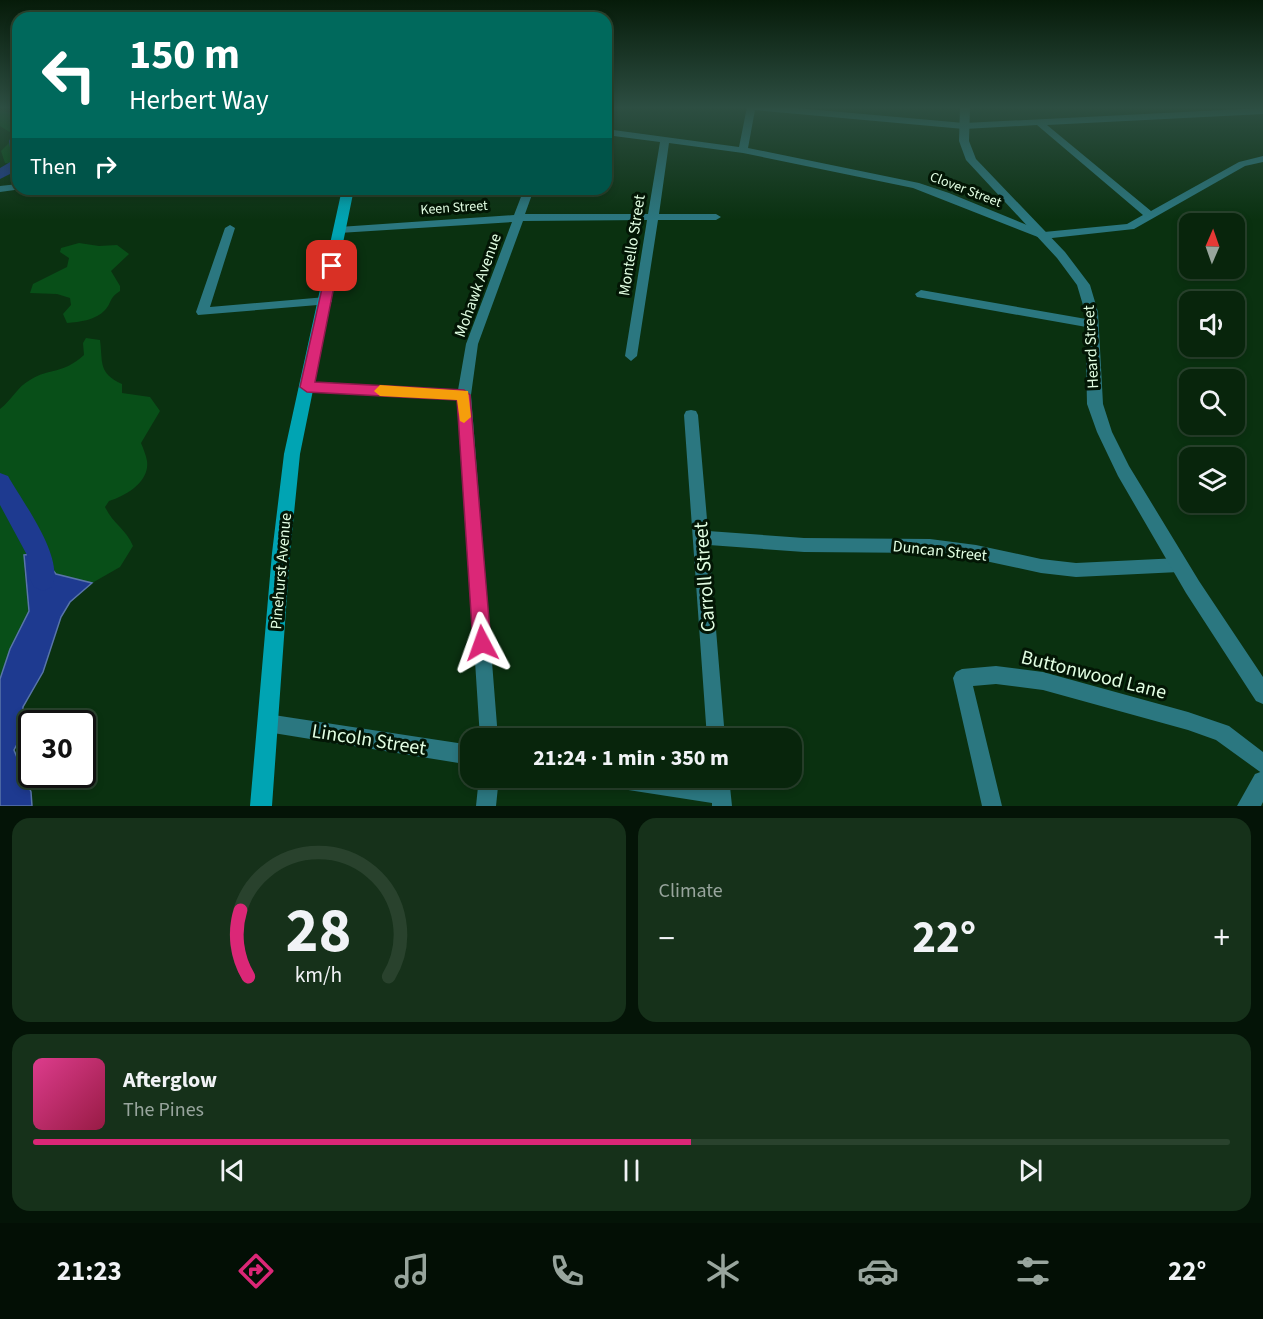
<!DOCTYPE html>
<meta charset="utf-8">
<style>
body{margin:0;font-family:"Source Sans 3",sans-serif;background:#16311a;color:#f1f3f6;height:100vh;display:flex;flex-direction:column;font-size:22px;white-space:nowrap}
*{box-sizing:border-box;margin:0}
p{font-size:20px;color:#98a59d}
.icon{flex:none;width:33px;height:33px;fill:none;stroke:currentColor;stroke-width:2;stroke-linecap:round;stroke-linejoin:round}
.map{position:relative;height:806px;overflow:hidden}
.sheet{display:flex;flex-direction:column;gap:12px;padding:12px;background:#041407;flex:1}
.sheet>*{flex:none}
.guide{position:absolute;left:12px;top:12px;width:600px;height:183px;border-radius:18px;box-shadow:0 3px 9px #0003,0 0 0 2px #29422d;background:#00695c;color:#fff;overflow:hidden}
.needle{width:39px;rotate:2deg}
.controls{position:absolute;left:1179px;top:213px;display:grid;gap:12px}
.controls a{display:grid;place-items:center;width:66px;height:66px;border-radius:12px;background:#08250c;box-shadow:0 3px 9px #0003,0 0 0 2px #29422d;font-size:30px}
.speed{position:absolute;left:18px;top:710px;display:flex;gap:12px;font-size:30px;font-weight:700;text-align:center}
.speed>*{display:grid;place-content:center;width:78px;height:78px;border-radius:50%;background:#08250c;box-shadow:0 3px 9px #0003,0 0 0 2px #29422d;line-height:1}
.speed .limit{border:3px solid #111;border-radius:9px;background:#fff;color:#111}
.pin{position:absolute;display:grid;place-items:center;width:51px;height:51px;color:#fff;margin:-26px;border-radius:12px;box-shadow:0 3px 9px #0006}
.me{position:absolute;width:66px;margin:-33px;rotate:356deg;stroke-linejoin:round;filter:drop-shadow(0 0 4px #0008)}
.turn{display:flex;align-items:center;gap:21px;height:126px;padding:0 18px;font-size:27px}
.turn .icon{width:78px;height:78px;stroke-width:2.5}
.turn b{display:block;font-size:42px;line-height:51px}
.then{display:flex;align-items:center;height:57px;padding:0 18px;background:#0003;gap:12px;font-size:22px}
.big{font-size:45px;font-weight:700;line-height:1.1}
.sheet .card{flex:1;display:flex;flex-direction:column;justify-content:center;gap:9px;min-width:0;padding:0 21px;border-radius:18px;background:#16311a}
.sheet .dial{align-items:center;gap:0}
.dial svg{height:156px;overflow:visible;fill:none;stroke:#29422d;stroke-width:7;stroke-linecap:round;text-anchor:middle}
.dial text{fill:#f1f3f6;stroke:none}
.song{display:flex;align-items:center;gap:18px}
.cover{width:72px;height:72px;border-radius:9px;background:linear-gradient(135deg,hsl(330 70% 55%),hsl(340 70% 35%))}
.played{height:6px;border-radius:3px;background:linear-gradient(90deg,#db2777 55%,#29422d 55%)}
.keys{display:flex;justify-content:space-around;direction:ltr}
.heat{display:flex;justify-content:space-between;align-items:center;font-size:33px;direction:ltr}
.sheet .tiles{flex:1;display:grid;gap:12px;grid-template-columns:1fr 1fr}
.card:last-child{grid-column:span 2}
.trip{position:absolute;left:460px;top:728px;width:342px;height:60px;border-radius:18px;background:#08250c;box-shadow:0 3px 9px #0003,0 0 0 2px #29422d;font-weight:700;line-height:60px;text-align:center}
.tabs{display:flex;height:96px;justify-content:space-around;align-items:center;background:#030f05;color:#98a59d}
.tabs .icon{width:42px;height:42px}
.tabs .active{color:#db2777}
.tabs b{font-size:27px;color:#f1f3f6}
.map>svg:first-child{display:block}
.green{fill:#084f18}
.water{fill:#1e3a90;stroke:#5975a9;stroke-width:1.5}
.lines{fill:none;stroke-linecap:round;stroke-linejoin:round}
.river{fill:#1e3a90;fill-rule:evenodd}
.minor{fill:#2b7780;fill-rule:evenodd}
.tertiary{fill:#2b7780;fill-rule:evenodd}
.secondary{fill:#00a4b3;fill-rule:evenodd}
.route{fill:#db2777;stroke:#8e194d;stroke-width:1.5}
.slow{fill:#f59e0b}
.labels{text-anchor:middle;stroke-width:6;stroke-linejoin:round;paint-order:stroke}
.far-street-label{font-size:14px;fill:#e2fee3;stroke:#031605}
.street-label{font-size:16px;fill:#e2fee3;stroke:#031605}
.near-street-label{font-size:20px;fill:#e2fee3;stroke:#031605}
</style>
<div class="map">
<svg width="1263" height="806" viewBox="0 0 1263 806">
<rect width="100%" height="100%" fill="#0a3110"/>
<g class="green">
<polygon points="18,110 18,164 5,163 1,151 16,136 0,126 0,111 14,113"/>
<path d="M79 243 99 246 117 245 129 254 111 271 120 286V291C108 299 112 303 105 310 96 320 80 322 67 323L63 314 71 305 70 298 57 294 30 293 33 284 67 267 69 258 60 252 61 248Z"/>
<path d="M86 338 100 340C103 363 98 373 122 384V393L150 397 160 411 141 443C143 448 146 455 147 461 150 482 125 496 109 501L105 507C113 524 126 529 133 546L120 567 92 583 56 574 39 553 24 568 29 611 10 649 0 679V409C11 401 17 387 30 380 51 367 62 375 84 355L83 343Z"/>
</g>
<polygon class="water" points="39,553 56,574 92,583 70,602 61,617 43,672 23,707 23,733 14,750 31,792 32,806 0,806 0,679 10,649 29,611 24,555"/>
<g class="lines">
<g class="river">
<polygon points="18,132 18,170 0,179 0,168 12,161 9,141 13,133"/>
<path d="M0 473 8 476C23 503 65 557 52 587L43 591 34 587 30 579 27 555 0 505Z"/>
</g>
<g class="minor">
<path d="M747 107H785L964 123 1263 108V114L1047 125 1151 211 1239 162 1263 156V162L1245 166 1134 229 1043 239 913 188 743 153 669 143 659 214H716L721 217 716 220H658L637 356 631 361 625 356 647 220 523 221 478 344 471 395 498 738H480L458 400 307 392 300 387 307 382 458 390 466 344 512 222 339 233 334 230 339 227 514 215 524 189H534L525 214H648L660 142 606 135V129L739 147ZM755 110 964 129 1037 125 1143 215 1127 224 1044 232 949 193 919 183 748 148Z"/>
<polygon points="18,184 18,189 22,189 0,192 0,186"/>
<polygon points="230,225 235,228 210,307 326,297 330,298 332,301 330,304 198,315 196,312 225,228"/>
<polygon points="921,290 1092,320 1098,324 1092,328 917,297 915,294"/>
<polygon points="691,410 696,411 698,415 708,531 804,538 930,539 976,545 1041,559 1076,563 1179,558 1185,560 1187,565 1185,570 1179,572 1076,577 1041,573 976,559 930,553 804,552 709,545 725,738 707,738 684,415 686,411"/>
<polygon points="996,666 1043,672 1188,712 1229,726 1263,752 1263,774 1216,740 1188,730 1043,690 996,684 973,686 1002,806 982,806 953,678 956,672 962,669"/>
<polygon points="267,714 471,745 471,765 267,732 260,730 258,723 260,716"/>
<polygon points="479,777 499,777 496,806 476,806"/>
<polygon points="599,777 670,777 710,783 709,777 729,777 732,806 712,806 712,803 609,787 602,784"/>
</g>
<g class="tertiary">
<polygon points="960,107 970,107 969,141 976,159 1065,252 1090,285 1098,312 1103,404 1112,432 1129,466 1199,581 1263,677 1263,704 1256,701 1186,593 1118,476 1097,432 1087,404 1085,312 1077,285 1057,258 966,160 959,141"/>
<polygon points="1263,771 1263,802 1261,806 1237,806 1255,774"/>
</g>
<polygon class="secondary" points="342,189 354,189 300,454 290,553 272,806 250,806 272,553 284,454"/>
</g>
<linearGradient id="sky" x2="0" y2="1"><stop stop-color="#061b09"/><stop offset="0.49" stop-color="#2d4e42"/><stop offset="1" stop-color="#2d4e42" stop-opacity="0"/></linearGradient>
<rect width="1263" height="220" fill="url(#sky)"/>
<polygon class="route" points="332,262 338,266 315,382 464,390 470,395 491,643 488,649 482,651 476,649 473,643 457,400 307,392 300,387 327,266"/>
<polygon class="slow" points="380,385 468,391 471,417 464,423 460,421 457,400 380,396 374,391"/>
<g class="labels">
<g class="far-street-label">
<text transform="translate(966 189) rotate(21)" y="5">Clover Street</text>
<text transform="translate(454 207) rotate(-4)" y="5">Keen Street</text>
</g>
<g class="street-label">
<text transform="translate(631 245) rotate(-81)" y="6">Montello Street</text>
<text transform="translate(477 285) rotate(-70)" y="6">Mohawk Avenue</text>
<text transform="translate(1090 347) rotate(-93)" y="6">Heard Street</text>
<text transform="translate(940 550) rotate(6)" y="6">Duncan Street</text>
<text transform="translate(280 571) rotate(-85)" y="6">Pinehurst Avenue</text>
</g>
<g class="near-street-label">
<text transform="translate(704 577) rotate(-94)" y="7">Carroll Street</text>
<text transform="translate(1094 674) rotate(14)" y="7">Buttonwood Lane</text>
<text transform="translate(369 739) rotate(9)" y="7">Lincoln Street</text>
</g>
</g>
</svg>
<div class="controls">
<a><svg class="needle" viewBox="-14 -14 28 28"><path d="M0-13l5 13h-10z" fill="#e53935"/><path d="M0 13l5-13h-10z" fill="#98a59d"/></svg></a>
<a><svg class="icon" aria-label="sound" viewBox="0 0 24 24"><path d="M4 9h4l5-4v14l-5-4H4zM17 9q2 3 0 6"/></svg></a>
<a><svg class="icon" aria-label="search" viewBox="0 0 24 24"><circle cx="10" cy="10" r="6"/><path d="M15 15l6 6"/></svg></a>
<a><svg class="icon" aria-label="layers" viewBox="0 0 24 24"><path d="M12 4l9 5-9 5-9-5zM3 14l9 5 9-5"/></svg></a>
</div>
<div class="speed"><div class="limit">30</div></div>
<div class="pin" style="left:332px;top:266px;background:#d93025"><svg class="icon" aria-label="arrive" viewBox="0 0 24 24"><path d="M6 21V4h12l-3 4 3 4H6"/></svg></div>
<svg class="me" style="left:482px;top:643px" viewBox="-20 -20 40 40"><path d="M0-17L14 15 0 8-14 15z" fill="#db2777" stroke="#fff" stroke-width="4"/></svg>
<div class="trip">21:24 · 1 min · 350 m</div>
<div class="guide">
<div class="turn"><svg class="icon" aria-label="left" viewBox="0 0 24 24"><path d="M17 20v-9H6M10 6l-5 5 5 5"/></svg><div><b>150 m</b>Herbert Way</div></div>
<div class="then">Then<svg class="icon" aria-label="right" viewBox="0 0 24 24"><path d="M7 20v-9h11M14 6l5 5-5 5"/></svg></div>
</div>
</div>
<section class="sheet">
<div class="tiles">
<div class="card dial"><svg viewBox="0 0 100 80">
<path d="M14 69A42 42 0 1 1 86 69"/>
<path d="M14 69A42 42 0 0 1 10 35" stroke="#db2777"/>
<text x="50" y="56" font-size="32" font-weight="700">28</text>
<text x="50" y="72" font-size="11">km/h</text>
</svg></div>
<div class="card"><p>Climate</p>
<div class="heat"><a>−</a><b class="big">22°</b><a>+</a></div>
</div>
<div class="card">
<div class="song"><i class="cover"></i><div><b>Afterglow</b><p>The Pines</p></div></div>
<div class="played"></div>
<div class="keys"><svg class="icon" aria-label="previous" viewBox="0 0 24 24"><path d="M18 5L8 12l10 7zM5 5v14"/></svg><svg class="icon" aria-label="pause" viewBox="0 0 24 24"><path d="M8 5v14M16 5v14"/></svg><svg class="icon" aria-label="next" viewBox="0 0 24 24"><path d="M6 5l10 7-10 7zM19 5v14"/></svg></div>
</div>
</div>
</section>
<nav class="tabs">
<b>21:23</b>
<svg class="icon active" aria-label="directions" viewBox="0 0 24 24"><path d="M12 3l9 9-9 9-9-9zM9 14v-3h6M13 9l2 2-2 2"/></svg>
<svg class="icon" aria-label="music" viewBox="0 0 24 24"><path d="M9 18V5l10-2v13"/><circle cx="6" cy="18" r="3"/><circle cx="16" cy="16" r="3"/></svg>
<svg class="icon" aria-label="phone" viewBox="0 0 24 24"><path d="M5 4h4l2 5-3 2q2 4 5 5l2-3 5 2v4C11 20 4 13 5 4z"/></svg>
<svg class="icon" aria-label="climate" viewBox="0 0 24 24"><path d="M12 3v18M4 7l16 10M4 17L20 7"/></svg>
<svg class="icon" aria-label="car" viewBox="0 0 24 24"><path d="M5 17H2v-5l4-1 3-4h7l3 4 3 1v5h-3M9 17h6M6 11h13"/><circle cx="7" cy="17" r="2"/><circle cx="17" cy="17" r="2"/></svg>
<svg class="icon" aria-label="filters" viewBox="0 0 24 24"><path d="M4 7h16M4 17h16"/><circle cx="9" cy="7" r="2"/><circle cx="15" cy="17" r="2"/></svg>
<b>22°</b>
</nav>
